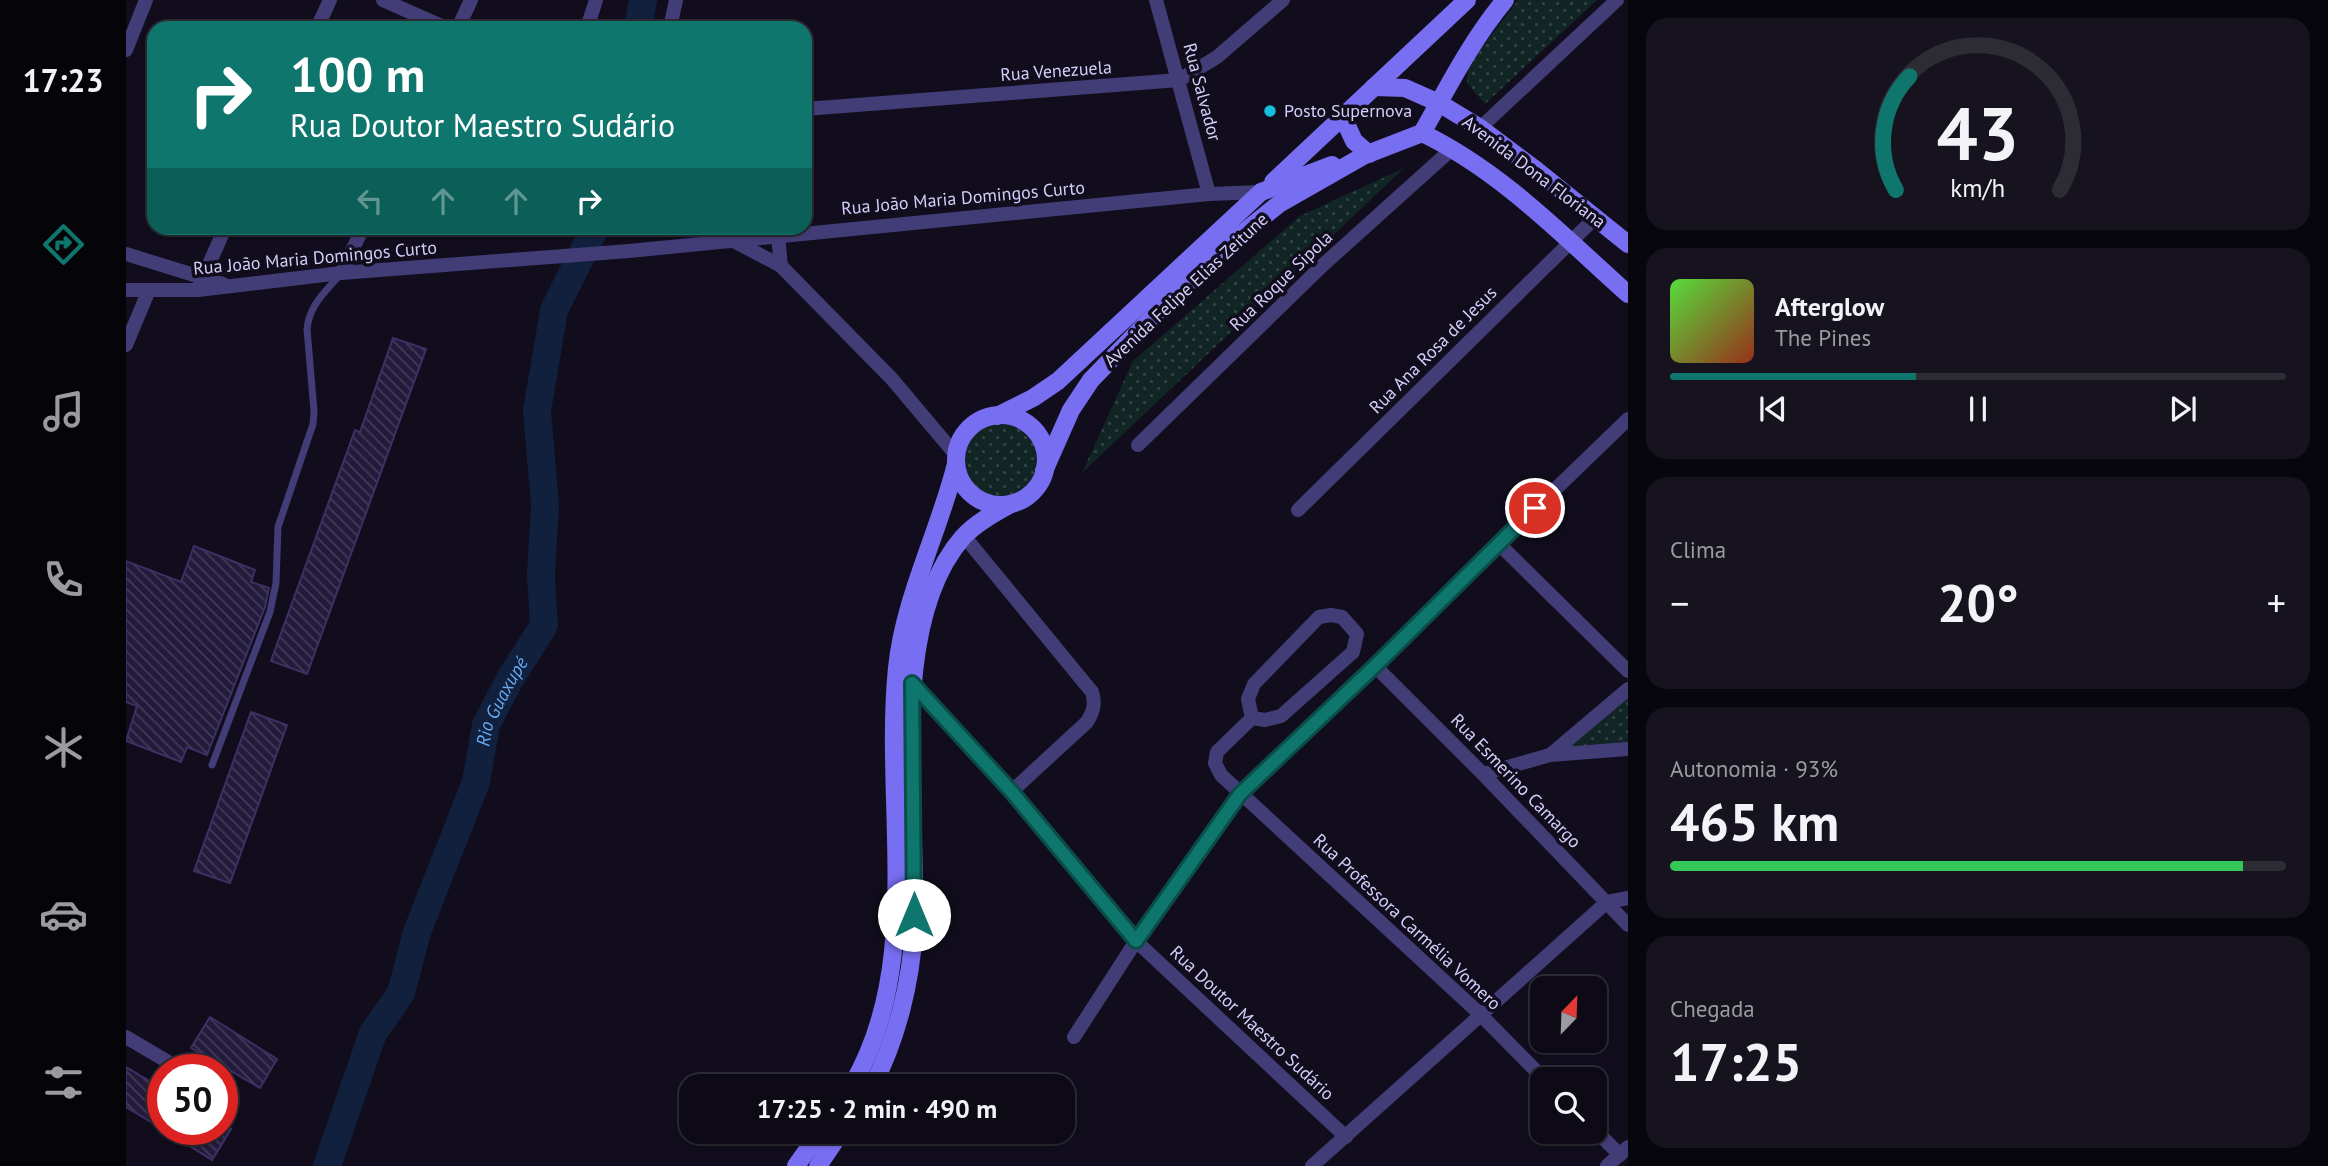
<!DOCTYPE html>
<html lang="pt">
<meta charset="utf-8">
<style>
body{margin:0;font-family:"PT Sans",sans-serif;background:#16131e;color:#f1f3f6;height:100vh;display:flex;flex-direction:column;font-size:26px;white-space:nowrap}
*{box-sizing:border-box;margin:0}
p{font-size:23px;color:#9a9aa0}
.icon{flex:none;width:38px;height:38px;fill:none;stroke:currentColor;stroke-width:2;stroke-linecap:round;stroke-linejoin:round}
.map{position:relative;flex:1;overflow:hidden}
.details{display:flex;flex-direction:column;gap:18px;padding:18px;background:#07060c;width:700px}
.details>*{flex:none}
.guide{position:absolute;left:21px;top:21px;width:665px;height:214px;border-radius:21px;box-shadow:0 2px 5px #0004,0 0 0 2px #2d2b34;background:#0f766e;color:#fff;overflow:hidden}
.needle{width:46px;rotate:23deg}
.buttons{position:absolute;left:1404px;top:976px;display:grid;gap:14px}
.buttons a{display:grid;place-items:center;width:77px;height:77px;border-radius:14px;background:#0d0a15;box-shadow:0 2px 5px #0004,0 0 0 2px #2d2b34;font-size:35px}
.speed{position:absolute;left:21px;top:1054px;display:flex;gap:14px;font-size:35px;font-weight:700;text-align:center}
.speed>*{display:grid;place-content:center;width:91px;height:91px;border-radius:50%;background:#0d0a15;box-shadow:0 2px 5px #0004,0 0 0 2px #2d2b34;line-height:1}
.speed .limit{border:10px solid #d22;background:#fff;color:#111}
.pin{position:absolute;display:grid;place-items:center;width:60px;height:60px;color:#fff;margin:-30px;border:4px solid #fff;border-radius:50%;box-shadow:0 2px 7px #0007}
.me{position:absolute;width:77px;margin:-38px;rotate:0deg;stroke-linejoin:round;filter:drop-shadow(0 0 5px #0008)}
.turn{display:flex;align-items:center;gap:24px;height:147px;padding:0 28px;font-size:32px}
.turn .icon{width:91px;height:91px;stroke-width:2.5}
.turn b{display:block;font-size:49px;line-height:60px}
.lanes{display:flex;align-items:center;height:66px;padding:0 28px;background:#0003;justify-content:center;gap:35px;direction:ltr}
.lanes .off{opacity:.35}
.big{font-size:52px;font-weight:700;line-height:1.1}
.details .tile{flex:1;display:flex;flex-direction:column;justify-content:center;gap:10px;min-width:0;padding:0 24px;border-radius:21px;background:#16131e}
.details .dial{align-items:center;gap:0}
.dial svg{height:182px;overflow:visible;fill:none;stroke:#2d2b34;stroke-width:7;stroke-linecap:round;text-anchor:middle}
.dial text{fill:#f1f3f6;stroke:none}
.song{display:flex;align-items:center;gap:21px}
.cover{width:84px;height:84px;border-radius:10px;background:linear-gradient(135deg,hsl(110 70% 55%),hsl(10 70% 35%))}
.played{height:7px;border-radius:4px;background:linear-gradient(90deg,#0f766e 40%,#2d2b34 40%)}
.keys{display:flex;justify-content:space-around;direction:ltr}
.heat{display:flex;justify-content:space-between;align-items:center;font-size:38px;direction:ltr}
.charge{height:10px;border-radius:5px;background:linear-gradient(90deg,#34c759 93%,#2d2b34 0)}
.trip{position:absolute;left:553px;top:1074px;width:396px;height:70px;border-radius:21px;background:#0d0a15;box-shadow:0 2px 5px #0004,0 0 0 2px #2d2b34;font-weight:700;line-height:70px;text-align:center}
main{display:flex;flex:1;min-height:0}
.menu{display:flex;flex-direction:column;width:126px;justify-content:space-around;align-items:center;background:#050408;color:#9a9aa0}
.menu .icon{width:49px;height:49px}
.menu .active{color:#0f766e}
.menu b{font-size:32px;color:#f1f3f6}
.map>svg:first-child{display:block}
.green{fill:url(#green-dots)}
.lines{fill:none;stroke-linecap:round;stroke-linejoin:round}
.river{stroke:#11203d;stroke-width:28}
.building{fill:url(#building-back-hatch);stroke:#3d3065;stroke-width:2}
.lane{stroke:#423d77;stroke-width:7}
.street{stroke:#423d77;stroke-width:14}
.secondary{stroke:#786ef1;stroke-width:18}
.route-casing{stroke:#0a4d48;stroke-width:18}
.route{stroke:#0f766e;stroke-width:12}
.poi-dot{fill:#16bfde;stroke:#110d1c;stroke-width:2.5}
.labels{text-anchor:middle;stroke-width:7;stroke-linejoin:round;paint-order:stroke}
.street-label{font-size:18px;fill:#d5cdfa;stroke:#110d1c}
.poi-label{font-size:18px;fill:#d5cdfa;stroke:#110d1c;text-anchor:start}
.water-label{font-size:19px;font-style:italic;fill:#65a9f0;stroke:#110d1c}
</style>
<main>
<nav class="menu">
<b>17:23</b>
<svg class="icon active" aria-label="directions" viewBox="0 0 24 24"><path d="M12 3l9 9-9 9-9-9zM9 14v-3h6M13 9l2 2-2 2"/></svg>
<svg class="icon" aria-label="music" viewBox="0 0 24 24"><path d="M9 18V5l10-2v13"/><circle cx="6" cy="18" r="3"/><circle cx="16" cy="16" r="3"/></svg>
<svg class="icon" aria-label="phone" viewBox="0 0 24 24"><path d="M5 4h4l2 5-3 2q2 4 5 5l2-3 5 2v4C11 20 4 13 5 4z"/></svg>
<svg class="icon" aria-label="climate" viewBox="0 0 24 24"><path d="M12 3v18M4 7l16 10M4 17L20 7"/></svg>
<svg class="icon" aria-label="car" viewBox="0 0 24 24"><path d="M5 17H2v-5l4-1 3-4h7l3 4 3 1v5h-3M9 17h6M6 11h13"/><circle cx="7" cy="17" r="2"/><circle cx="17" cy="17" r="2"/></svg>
<svg class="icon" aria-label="filters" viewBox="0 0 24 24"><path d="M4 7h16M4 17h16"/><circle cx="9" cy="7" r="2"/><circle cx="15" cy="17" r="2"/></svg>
</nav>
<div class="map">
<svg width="1502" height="1166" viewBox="0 0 1502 1166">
<defs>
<pattern id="green-dots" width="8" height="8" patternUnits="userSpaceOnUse" patternTransform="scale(1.75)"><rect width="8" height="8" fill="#112525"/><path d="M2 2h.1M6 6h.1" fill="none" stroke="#334346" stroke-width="1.8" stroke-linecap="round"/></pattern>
<pattern id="building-back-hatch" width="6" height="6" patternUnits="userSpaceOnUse" patternTransform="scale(1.75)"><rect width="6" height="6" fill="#231b3b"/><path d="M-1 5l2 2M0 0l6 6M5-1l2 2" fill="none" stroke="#423b58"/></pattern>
</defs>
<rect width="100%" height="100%" fill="#110d1c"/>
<g class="green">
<polygon points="1392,0 1471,0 1359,104 1341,83 1342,66"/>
<polygon points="1278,168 956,473 1007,361 1174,216"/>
<circle cx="875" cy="460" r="37"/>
<polygon points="1502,695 1502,744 1442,749"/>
</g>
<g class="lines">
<g class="river">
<polyline points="512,28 517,0"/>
<path id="s1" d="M201 1166 247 1033 275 993 291 932 350 782 360 725 384 679 418 625 415 576 419 504 411 411 428 310 469 228"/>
</g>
</g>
<g class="building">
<polygon points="267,338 300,349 181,674 145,661 229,430 234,432"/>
<polygon points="68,546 129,570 125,582 143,588 139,607 81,755 61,747 55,762 0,741 11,706 0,702 0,561 55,582"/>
<polygon points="125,712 161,725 104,883 68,871"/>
<polygon points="84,1017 151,1059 134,1088 65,1048"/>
<polygon points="0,1067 37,1089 37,1129 0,1107"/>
<polygon points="37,1129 105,1129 86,1160"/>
</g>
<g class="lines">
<path class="lane" d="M86 765 144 612 150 583 152 527 187 424 188 411 181 329C183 306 199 292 213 276"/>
<g class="street">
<polyline points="257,0 320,28"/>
<polyline points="1030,0 1083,194"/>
<polyline points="191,28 204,0"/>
<polyline points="332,28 345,0"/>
<polyline points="461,28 470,0"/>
<polyline points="544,28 550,0"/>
<polyline points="0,50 20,0"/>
<polyline points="679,109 1053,80 1091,57 1157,0"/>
<polyline points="1354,128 1491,0"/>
<polyline points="410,229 411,228"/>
<polyline points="652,235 655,266"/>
<polyline points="606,240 655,266 766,379 830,455"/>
<polyline points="0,254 97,284"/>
<polyline points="215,273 237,228"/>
<polyline points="73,287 99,228"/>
<polyline points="0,290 72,290 215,273 503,251 1083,194 1135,192"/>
<polyline points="0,345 23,290"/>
<polyline points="1012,445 1197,265 1327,148"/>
<polyline points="1172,510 1469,218"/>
<path d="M838 536 966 692C970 704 967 712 961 722L885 792"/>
<polyline points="1372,543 1502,671"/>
<polygon points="1205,615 1216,617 1231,634 1227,652 1155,716 1139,720 1126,718 1122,699 1128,684 1193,617"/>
<polyline points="1249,666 1357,774 1502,925"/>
<polyline points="783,681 885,792 1010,941 1220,1137"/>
<polyline points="1126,718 1091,752 1089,763 1095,775 1354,1014 1419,1080"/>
<polyline points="1424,755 1502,689"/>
<polyline points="1357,774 1424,755 1502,749"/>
<polyline points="0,1037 54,1069"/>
<polyline points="948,1037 1010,941 1114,794 1502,419"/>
<polyline points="96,1095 107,1101"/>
<polyline points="1468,1129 1494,1155"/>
<polyline points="1186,1166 1481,902 1502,898"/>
<polyline points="1481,1166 1502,1147"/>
</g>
<g class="secondary">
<polyline points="1248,87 1279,88 1313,103 1354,128 1410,170 1502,244"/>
<polyline points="1217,117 1228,141 1243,154"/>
<path d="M1296 133C1375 171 1437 236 1502 294"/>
<polyline points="1147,182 1341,0"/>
<circle cx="875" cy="460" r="45"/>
<polyline points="871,416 907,398 932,381 1135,192 1206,165"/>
<path d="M918 471 945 410 965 380 1041 302 1112 237 1153 204 1239 155 1296 133C1322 87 1345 41 1379 0"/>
<path d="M725 1087C799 964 757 805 771 668 778 598 813 532 830 464"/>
<path d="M746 1087C771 1039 785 982 788 929 793 817 758 627 837 537 850 523 868 513 885 504"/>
<polyline points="670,1166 694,1132"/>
<polyline points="692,1166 715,1132"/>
</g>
</g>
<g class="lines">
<defs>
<polyline id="route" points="788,915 786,683 886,792 1010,941 1114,794 1249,666 1409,508"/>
</defs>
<use href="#route" class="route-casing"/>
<use href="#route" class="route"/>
</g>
<circle class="poi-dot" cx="1144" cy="111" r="7"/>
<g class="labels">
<g class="street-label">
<text transform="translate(930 71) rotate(-4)" y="6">Rua Venezuela</text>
<text transform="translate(1076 92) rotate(75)" y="6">Rua Salvador</text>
<text transform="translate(1408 172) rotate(37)" y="6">Avenida Dona Floriana</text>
<text transform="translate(837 198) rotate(-5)" y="6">Rua João Maria Domingos Curto</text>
<text transform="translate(189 258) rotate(-5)" y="6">Rua João Maria Domingos Curto</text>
<text transform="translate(1155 281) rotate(-44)" y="6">Rua Roque Sipola</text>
<text transform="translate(1060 290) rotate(-43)" y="6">Avenida Felipe Elias Zeitune</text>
<text transform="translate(1307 350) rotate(-45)" y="6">Rua Ana Rosa de Jesus</text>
<text transform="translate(1390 781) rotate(46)" y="6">Rua Esmerino Camargo</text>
<text transform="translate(1281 922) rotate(43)" y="6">Rua Professora Carmélia Vomero</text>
<text transform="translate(1126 1023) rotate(43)" y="6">Rua Doutor Maestro Sudário</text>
</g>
<g class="poi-label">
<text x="1158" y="117">Posto Supernova</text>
</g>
<g class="water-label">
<text dy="7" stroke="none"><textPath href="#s1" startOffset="499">Rio Guaxupé</textPath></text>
</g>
</g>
</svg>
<div class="buttons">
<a><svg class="needle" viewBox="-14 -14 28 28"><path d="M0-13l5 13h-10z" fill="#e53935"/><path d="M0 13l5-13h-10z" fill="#9a9aa0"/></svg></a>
<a><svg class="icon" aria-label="search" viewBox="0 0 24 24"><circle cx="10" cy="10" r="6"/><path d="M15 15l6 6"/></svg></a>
</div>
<div class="speed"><div class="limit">50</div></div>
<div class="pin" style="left:1409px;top:508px;background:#d93025"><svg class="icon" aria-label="arrive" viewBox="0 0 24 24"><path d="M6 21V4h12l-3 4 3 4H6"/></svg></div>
<svg class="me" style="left:788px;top:915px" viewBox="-20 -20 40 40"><circle r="19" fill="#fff"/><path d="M0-13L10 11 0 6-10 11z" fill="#0f766e"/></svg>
<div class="trip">17:25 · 2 min · 490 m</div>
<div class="guide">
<div class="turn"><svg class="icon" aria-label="right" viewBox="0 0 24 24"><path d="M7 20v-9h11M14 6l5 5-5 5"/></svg><div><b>100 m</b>Rua Doutor Maestro Sudário</div></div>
<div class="lanes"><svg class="icon off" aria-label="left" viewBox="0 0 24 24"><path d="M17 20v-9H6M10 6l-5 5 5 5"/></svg><svg class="icon off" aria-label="ahead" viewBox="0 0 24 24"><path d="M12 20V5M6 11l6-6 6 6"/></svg><svg class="icon off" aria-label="ahead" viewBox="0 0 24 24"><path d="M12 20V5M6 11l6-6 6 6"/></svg><svg class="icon" aria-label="right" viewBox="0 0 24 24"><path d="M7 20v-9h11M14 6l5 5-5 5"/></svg></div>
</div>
</div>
<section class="details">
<div class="tile dial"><svg viewBox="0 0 100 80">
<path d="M14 69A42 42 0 1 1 86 69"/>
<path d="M14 69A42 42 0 0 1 20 19" stroke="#0f766e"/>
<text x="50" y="56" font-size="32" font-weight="700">43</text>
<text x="50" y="72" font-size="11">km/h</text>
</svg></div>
<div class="tile">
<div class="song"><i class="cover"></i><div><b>Afterglow</b><p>The Pines</p></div></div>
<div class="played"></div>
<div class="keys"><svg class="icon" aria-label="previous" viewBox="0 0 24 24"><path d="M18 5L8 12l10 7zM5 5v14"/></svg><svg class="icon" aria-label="pause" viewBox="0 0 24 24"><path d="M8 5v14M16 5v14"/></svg><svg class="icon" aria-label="next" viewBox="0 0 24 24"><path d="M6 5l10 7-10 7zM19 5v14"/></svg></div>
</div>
<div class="tile"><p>Clima</p>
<div class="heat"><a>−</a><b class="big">20°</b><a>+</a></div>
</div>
<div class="tile"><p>Autonomia · 93%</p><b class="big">465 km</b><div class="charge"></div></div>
<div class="tile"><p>Chegada</p><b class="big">17:25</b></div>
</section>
</main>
